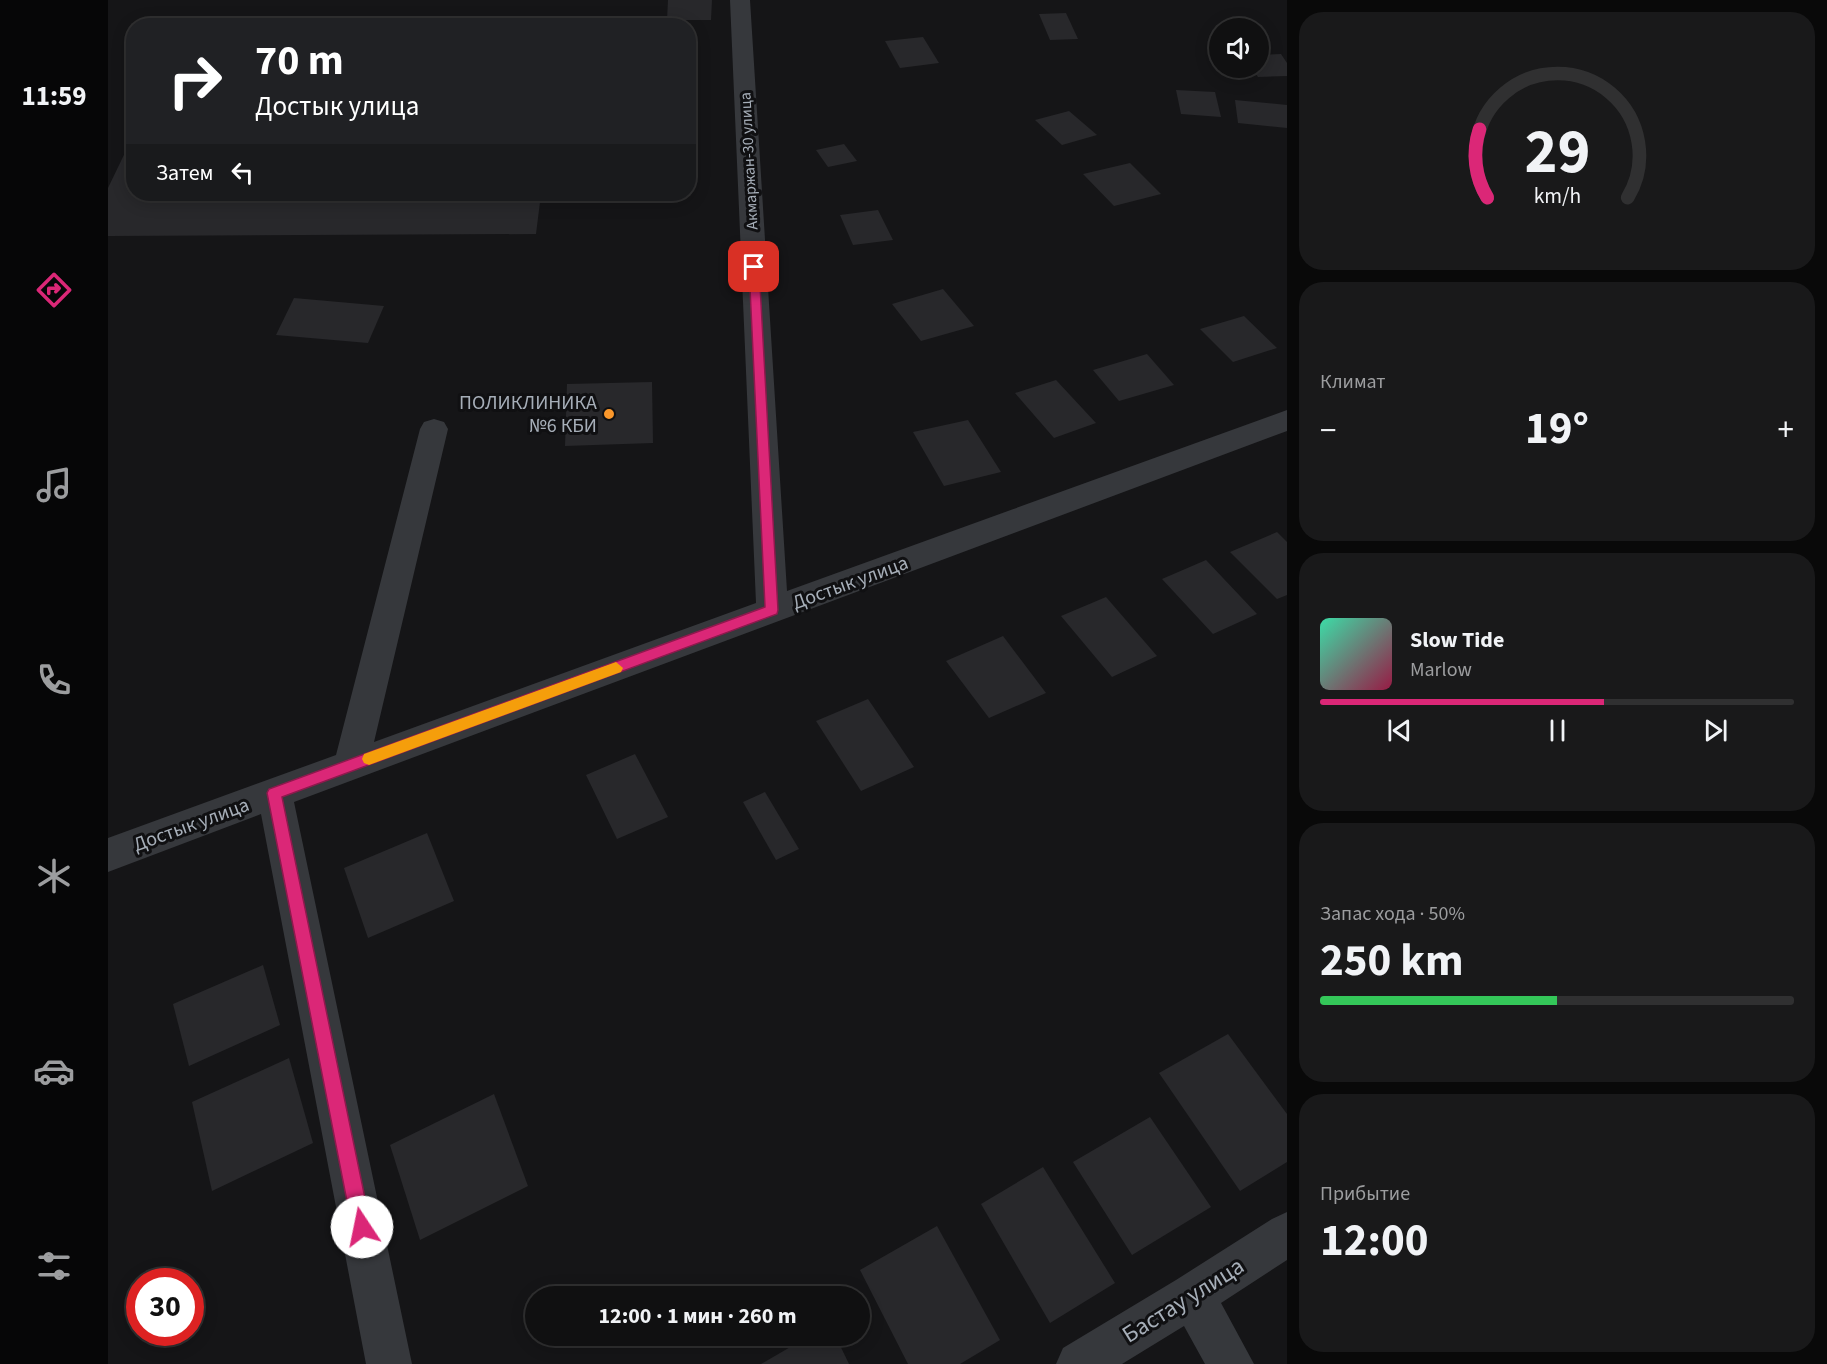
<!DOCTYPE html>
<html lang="ru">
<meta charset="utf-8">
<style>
body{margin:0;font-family:"Source Sans 3",sans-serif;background:#19191a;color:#f1f3f6;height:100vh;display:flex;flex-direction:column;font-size:22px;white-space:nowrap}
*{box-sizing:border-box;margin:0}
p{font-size:20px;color:#9c9d9f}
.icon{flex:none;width:33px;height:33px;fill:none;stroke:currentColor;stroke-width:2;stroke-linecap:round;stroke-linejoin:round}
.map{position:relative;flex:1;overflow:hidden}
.sheet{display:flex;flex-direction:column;gap:12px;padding:12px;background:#090909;width:540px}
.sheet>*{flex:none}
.top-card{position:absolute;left:18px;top:18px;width:570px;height:183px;border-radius:24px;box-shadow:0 3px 15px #0003,0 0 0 2px #303031;background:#202124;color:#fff;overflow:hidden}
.controls{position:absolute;left:1101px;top:18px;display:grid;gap:12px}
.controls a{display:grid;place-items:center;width:60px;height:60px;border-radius:50%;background:#101011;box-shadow:0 3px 15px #0003,0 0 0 2px #303031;font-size:30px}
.speed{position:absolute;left:18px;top:1268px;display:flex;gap:12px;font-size:30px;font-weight:700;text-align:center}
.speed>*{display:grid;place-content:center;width:78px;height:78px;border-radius:50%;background:#101011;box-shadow:0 3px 15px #0003,0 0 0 2px #303031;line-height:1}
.speed .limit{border:9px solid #d22;background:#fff;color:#111}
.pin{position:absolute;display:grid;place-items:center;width:51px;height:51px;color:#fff;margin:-26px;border-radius:12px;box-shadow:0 3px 9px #0006}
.me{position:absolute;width:66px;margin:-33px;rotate:349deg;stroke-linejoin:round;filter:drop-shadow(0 0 4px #0008)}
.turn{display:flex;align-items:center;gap:21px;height:126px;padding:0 30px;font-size:27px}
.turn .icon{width:78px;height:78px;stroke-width:2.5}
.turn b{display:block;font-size:42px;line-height:51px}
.then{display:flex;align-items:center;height:57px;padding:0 30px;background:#0003;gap:12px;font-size:22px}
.big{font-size:45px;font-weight:700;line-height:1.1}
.sheet .widget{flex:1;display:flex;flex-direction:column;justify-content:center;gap:9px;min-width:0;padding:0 21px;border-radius:24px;background:#19191a}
.sheet .dial{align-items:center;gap:0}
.dial svg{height:156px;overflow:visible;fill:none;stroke:#303031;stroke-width:7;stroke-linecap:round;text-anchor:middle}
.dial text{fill:#f1f3f6;stroke:none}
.song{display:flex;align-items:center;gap:18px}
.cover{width:72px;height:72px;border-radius:9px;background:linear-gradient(135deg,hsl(160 70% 55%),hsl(340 70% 35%))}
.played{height:6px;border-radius:3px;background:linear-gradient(90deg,#db2777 60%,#303031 60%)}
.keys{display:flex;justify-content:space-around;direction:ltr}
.heat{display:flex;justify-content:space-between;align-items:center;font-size:33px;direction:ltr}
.charge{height:9px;border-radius:4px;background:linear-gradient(90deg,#34c759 50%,#303031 0)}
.trip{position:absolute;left:417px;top:1286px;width:345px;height:60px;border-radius:30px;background:#101011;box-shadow:0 3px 15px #0003,0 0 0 2px #303031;font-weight:700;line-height:60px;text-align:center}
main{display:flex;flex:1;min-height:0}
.tabs{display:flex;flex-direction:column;width:108px;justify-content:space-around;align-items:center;background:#060607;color:#9c9d9f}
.tabs .icon{width:42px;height:42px}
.tabs .on{color:#db2777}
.tabs b{font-size:27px;color:#f1f3f6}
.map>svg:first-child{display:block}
.building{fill:#28282b}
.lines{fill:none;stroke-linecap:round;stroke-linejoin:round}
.minor{fill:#36383c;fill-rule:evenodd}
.route{fill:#db2777;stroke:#8e194d;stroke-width:1.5}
.slow{fill:#f59e0b}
.poi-dot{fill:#fa972b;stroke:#101012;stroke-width:2}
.labels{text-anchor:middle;stroke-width:6;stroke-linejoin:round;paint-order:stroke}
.far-street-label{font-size:16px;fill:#a6aeb8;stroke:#101012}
.poi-label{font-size:20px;fill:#a6aeb8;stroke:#101012;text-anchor:end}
.street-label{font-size:20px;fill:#a6aeb8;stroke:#101012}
.near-street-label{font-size:24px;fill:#a6aeb8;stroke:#101012}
</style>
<main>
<nav class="tabs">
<b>11:59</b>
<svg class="icon on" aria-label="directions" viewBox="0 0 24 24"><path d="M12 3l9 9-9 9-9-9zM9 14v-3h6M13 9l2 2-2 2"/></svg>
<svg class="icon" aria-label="music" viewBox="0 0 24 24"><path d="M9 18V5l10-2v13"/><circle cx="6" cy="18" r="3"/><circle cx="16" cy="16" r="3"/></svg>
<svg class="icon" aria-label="phone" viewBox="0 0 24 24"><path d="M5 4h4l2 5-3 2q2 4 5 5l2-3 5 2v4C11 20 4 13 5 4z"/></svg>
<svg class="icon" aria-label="climate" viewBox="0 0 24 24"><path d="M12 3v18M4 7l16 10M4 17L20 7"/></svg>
<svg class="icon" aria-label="car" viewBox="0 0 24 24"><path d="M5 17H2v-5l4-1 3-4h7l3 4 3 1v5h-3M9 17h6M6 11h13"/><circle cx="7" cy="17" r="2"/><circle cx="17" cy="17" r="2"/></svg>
<svg class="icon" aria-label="filters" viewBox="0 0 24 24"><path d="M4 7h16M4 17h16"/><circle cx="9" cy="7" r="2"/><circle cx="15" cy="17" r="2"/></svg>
</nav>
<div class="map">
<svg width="1179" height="1364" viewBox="0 0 1179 1364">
<rect width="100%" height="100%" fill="#151517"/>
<g class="building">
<polygon points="560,0 604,0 603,20 559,20"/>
<polygon points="958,13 970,39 942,40 931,14"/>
<polygon points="815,37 831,63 792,68 777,41"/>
<polygon points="1173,54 1179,63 1179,76 1150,77 1144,68 1150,68 1150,55"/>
<polygon points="1068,90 1107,92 1113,117 1073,114"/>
<polygon points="1127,100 1179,105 1179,128 1130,123"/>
<polygon points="961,111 989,135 954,145 927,120"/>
<polygon points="26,134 26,194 433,194 428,234 0,236 0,188"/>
<polygon points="736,144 749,161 720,167 708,150"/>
<polygon points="1022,163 1053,194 1006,206 975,174"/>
<polygon points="770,210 785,240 745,245 732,215"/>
<polygon points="835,289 866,326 813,341 784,304"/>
<polygon points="186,298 276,306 260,343 168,335"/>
<polygon points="1136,316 1169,348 1125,362 1092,329"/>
<polygon points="1039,354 1066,385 1011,401 985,370"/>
<polygon points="948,380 988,423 946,438 907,393"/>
<polygon points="544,382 545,443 457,446 459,384"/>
<polygon points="860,420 893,472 836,486 805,432"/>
<polygon points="1169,532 1179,542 1179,595 1169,599 1122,552"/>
<polygon points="1098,560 1149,614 1105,634 1054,579"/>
<polygon points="998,597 1049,656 1004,677 953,616"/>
<polygon points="895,636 938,693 881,718 838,661"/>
<polygon points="760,699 806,767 753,791 708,721"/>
<polygon points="527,754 560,817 509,839 478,775"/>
<polygon points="657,792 691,849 668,860 635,802"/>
<polygon points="319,833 346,901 260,938 236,868"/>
<polygon points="155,965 172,1025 81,1066 65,1004"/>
<polygon points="1120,1034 1179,1114 1179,1162 1132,1191 1051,1073"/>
<polygon points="181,1058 205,1143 104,1191 84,1102"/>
<polygon points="386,1094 420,1186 312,1240 282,1145"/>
<polygon points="1042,1117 1103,1207 1024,1255 965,1162"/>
<polygon points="935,1167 1007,1283 942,1323 873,1204"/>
<polygon points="829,1226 892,1340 852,1364 800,1364 752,1270"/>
<polygon points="703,1335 727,1335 741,1364 653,1364"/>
</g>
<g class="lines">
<g class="minor">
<polygon points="622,0 642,0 679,591 1179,410 1179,431 186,802 304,1364 258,1364 153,814 0,872 0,838 228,755 312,429 316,422 326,419 336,422 340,429 266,742 648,603"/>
<polygon points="1179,1212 1179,1260 1113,1303 1146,1364 1097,1364 1076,1326 1014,1364 948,1364 955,1348 1068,1280 1164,1219"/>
</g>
</g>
<polygon class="route" points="646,264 651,267 670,610 669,614 174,797 263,1227 260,1233 254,1236 247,1233 244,1227 159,793 161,789 657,607 641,267"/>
<polygon class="slow" points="508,662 515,668 513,672 261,765 256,763 254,759 256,754"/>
<circle class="poi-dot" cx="501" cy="414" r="6"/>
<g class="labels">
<g class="far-street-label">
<text transform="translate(640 161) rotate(-93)" y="6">Акмаржан-30 улица</text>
</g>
<g class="poi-label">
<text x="489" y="409">ПОЛИКЛИНИКА<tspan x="489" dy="23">№6 КБИ</tspan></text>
</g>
<g class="street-label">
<text transform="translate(742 582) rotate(-20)" y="7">Достык улица</text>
<text transform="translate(83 824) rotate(-20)" y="7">Достык улица</text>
</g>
<g class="near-street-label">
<text transform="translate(1075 1300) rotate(-32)" y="8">Бастау улица</text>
</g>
</g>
</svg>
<div class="controls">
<a><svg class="icon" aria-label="sound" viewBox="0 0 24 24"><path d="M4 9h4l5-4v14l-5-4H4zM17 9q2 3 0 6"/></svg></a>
</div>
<div class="speed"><div class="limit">30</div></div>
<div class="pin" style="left:646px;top:267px;background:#d93025"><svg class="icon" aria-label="arrive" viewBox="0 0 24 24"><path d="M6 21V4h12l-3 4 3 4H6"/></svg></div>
<svg class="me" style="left:254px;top:1227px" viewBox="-20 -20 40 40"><circle r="19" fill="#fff"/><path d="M0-13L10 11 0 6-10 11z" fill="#db2777"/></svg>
<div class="trip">12:00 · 1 мин · 260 m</div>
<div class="top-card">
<div class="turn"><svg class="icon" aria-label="right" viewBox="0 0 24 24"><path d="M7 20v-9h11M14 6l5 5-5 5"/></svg><div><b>70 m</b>Достык улица</div></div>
<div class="then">Затем<svg class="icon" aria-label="left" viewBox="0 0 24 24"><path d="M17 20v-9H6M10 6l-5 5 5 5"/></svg></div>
</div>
</div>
<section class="sheet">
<div class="widget dial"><svg viewBox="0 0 100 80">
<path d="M14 69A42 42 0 1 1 86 69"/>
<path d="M14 69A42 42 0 0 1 10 34" stroke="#db2777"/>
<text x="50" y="56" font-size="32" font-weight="700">29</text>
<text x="50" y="72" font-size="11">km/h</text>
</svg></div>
<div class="widget"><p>Климат</p>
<div class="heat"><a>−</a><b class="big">19°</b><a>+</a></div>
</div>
<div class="widget">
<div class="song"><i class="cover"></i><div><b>Slow Tide</b><p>Marlow</p></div></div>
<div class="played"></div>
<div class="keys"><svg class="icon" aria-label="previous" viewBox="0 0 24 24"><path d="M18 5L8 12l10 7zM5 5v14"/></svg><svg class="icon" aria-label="pause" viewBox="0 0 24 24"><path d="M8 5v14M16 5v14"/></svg><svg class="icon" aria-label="next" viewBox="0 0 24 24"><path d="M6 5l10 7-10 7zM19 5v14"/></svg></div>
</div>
<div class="widget"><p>Запас хода · 50%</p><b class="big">250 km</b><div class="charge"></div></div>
<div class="widget"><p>Прибытие</p><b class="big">12:00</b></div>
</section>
</main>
